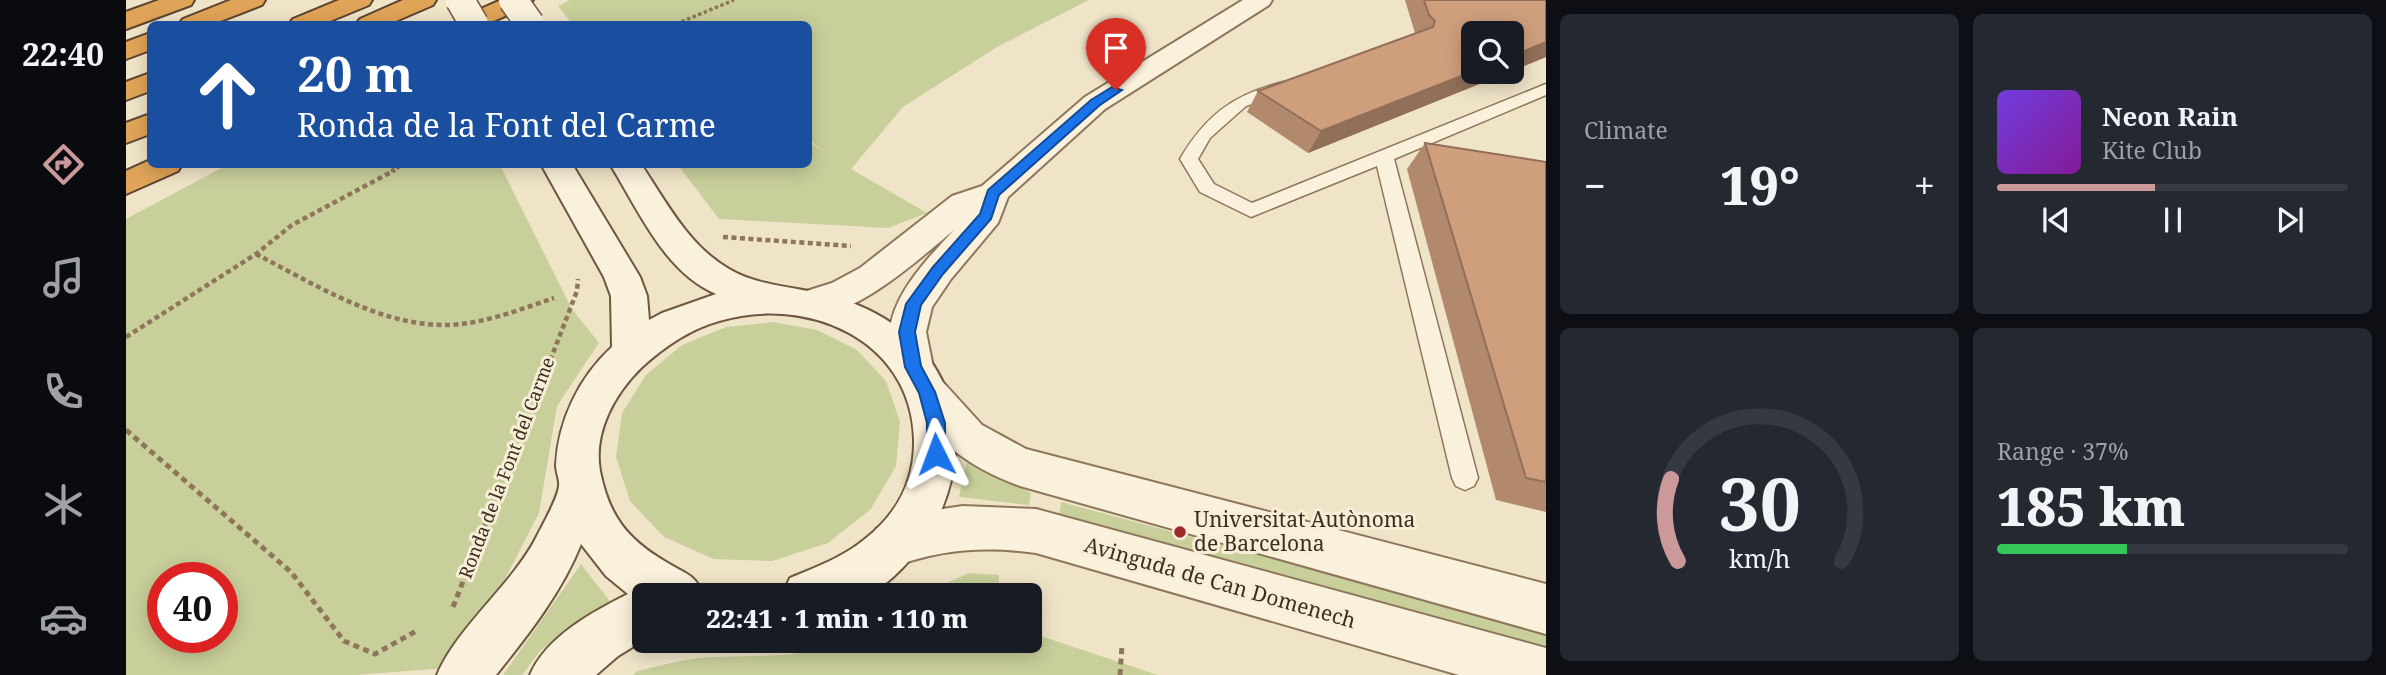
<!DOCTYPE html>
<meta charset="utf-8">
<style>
body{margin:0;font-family:"Noto Serif",serif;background:#242831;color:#f1f3f6;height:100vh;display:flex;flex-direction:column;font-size:26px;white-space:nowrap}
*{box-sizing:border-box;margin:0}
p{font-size:23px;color:#9ea1a6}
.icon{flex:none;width:38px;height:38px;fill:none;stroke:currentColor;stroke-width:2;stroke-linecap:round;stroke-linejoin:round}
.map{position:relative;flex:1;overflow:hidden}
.panel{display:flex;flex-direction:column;gap:14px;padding:14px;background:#0d0f14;width:840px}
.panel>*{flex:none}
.hud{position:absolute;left:21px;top:21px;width:665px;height:147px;border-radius:10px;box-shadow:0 4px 18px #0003;background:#1a4fa0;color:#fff;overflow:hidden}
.controls{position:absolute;left:1335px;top:21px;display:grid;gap:14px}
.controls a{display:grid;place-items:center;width:63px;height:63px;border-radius:10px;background:#171b24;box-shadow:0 4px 18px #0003;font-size:35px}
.speed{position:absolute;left:21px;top:562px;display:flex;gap:14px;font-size:35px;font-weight:700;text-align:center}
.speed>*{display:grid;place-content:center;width:91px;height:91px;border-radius:50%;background:#171b24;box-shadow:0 4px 18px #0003;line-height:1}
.speed .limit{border:10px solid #d22;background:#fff;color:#111}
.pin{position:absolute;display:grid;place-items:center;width:60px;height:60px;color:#fff;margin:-72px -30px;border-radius:50% 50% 50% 0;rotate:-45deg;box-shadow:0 0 7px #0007}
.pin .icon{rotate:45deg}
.me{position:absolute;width:77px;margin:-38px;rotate:357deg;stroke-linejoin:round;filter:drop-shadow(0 0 5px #0008)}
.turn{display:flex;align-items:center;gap:24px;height:147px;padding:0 35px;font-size:32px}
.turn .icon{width:91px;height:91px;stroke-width:2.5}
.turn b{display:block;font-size:49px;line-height:60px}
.big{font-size:52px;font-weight:800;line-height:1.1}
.panel .tile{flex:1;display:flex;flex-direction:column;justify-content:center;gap:10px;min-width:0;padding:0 24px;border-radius:10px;background:#242831}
.panel .dial{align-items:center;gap:0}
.dial svg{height:182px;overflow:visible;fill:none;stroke:#363941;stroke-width:7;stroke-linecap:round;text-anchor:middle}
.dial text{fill:#f1f3f6;stroke:none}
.song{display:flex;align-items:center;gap:21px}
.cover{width:84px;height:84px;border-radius:10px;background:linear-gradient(135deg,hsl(260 70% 55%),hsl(290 70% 35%))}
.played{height:7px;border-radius:4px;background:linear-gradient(90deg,#cc999b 45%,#363941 45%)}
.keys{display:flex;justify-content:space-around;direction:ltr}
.heat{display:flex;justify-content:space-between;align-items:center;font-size:38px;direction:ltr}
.charge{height:10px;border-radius:5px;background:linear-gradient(90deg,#34c759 37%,#363941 0)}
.panel .tiles{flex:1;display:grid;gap:14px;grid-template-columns:repeat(2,1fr)}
.trip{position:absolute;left:506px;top:583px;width:410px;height:70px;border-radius:10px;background:#171b24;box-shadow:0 4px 18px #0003;font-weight:800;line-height:70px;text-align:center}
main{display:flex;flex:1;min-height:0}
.tabs{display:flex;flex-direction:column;width:126px;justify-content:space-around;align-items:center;background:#090b0e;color:#9ea1a6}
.tabs .icon{width:49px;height:49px}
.tabs .on{color:#cc999b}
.tabs b{font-size:32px;color:#f1f3f6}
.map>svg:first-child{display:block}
.green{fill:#c9cf9b;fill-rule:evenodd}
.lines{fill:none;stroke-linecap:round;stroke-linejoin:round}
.lane-casing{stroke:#8d765c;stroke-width:3}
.street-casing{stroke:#8d765c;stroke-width:4}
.secondary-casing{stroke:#6f573f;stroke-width:4}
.highway-casing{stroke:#5b4430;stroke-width:4}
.path-far2{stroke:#8d765c;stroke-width:3.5;stroke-dasharray:3.5 2.5;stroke-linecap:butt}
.path-far1{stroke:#8d765c;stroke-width:4.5;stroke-dasharray:5 3.5;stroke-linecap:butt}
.path{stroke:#8d765c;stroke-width:5;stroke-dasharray:6 4.5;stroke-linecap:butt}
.lane{fill:#faf1dc;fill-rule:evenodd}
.street{fill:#faf1dc;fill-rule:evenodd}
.secondary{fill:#faf1dc;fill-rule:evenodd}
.highway{fill:#e0a458;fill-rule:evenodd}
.secondary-bridge-casing{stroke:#6f573f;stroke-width:31;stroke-linecap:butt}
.secondary-bridge{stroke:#faf1dc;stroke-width:28}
.wall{fill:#b2896c}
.shaded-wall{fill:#916f58}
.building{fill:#cf9f7d;stroke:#916f58;stroke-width:2}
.route{fill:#1a73e8;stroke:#114b97;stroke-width:2}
.poi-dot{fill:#9e2a2b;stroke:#f7eed8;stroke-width:2.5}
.labels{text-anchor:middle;stroke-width:6;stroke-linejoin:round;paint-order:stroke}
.street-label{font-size:18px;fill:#3d2e20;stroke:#f7eed8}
.near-poi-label{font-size:21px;fill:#3d2e20;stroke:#f7eed8;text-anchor:start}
.near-street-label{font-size:21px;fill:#3d2e20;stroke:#f7eed8}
</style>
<main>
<nav class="tabs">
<b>22:40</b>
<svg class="icon on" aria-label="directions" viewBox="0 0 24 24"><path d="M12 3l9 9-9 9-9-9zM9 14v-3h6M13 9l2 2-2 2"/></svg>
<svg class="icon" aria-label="music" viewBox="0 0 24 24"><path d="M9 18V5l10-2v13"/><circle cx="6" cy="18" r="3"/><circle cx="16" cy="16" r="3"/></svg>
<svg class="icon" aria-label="phone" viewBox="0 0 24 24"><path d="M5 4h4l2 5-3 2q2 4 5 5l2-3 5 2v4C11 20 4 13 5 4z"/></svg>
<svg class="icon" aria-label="climate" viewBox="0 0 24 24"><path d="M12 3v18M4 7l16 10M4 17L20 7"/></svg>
<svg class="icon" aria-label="car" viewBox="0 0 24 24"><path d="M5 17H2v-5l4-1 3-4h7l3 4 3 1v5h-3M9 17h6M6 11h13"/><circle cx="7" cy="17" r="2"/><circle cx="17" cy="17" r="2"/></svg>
</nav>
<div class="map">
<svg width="1420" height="675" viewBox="0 0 1420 675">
<rect width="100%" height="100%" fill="#f0e4c8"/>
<g class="green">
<polygon points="444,0 963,0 871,47 777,107 725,169 801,213 762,228 593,219 552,165 682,164 683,142 700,153 683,140 682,24 446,24 432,6"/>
<path d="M101 165H374L446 309 473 343 431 406 413 513 379 579 322 668 229 675H0V219ZM37 578H96V637H37Z"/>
<polygon points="647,322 691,330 731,350 760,381 774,422 770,466 745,509 702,543 646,561 588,559 538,537 504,501 490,457 496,413 520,375 556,345 600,327"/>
<polygon points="841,461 905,493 903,505 833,497"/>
<polygon points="935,502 1420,632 1420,650 933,517"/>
<polygon points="455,564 486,604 415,650 396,675 377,675"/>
<polygon points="843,573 873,575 872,595 794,595"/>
<path d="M903 632 1032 675H507L511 671C531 667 553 660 574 658 620 654 674 661 718 641L903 640Z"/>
</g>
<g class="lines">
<defs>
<path id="lane" d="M1157 82 1165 87 1163 91 1120 106 1084 138 1072 159 1088 184 1126 203 1420 84V95L1268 159 1352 478 1348 486 1339 490 1330 486 1326 478 1251 166 1125 217 1074 192 1054 159C1080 115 1107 95 1157 82Z"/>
<g id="street">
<path d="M1117 0H1146L1143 5 979 109 882 197 872 223 825 279 806 307 800 332 807 367 802 376 815 380 856 425 900 449 1420 584V634L894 486C844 468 805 440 781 392L786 382 773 378C742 319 790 271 828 230 793 259 719 328 671 314L665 304 671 294 706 283 734 268 826 196 856 186 959 97Z"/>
<path d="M837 506 910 509 1420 648V675H1333L910 553C859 546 815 549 767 567L750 561 743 545 750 529 803 511Z"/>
</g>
<path id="secondary" d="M415 164H446L514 277 521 296 523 320 536 313 590 294C538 272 512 209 484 164H515C540 202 563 246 603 269 634 288 680 287 715 299 818 332 857 425 810 522 799 545 762 591 736 595 711 599 682 595 656 595L664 578C690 567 716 558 739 539 771 514 789 480 788 439 785 338 680 295 593 321 564 329 538 347 516 367 489 393 467 432 474 471 483 516 501 539 540 562 559 574 568 573 578 595H518V640L492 656 470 675H404C420 637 466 612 502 594L480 576 455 544C436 592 402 635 370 675H311C331 627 387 584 411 536 417 524 432 498 433 486 434 480 430 472 430 465 432 421 453 377 486 347L485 296 478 277Z"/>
<g id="highway">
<polygon points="33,0 68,0 65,5 0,29 0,12"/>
<polygon points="105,0 139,0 136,5 87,24 53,24 57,19"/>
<polygon points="213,0 246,0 243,5 197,24 163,24 167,19"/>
<polygon points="277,0 310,0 307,5 263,24 230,24 234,19"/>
<polygon points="375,0 407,0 404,5 361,24 328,24 332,19"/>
<polygon points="24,33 24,50 0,59 0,42"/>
<polygon points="24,73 24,91 0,100 0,82"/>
<polygon points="24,114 24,134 0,143 0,123"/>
<polygon points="24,160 24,164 56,164 52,171 0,194 0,171"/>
</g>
</defs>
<use href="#lane" class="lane-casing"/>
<use href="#street" class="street-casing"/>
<use href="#secondary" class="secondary-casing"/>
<use href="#highway" class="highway-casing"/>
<g class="path-far2">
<polyline points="550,24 608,0"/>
<polyline points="265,171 279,164"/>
</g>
<g class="path-far1">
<polyline points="597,237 725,246"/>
<path d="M130 254C186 283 249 323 314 325 353 326 392 310 428 298"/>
<polyline points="0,337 130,254 166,225 269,170"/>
<polyline points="412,392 451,291 452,279"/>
</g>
<g class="path">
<polyline points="0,430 165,572 218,641 249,654 292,630"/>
<polyline points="327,607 412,390"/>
<polyline points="994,675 996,645"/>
</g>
<use href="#lane" class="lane"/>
<use href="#street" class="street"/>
<use href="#secondary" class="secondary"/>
<use href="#highway" class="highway"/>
<defs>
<g id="secondary-bridge">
<polyline points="334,0 348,24"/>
<polyline points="387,0 404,24"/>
</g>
</defs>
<use href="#secondary-bridge" class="secondary-bridge-casing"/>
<use href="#secondary-bridge" class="secondary-bridge"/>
</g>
<g class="wall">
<polygon points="1279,0 1420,0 1420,57 1386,71 1386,33 1348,72 1383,72 1182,153 1121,112 1132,91 1289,33"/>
<polygon points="1299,143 1420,162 1420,512 1370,500 1281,169"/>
</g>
<g class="shaded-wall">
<polygon points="1420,42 1420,57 1386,71 1386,56"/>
<polygon points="1348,71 1348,72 1383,72 1182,153 1195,131"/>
</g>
<g class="building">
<polygon points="1298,0 1420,0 1420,42 1386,56 1386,33 1348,33 1348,71 1195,131 1132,91 1307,27 1309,21 1303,15"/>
<polygon points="1299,143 1420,162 1420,482 1400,478"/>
</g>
<polygon class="route" points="986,87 996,90 974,105 873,195 865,219 817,274 795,305 789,332 795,366 809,392 819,423 819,454 817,459 810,461 804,459 801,454 801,423 793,393 779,367 773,332 780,304 807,267 854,214 862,190 965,100"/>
<circle class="poi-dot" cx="1054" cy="532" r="7"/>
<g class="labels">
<g class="street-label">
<text transform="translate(381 468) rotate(-69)" y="6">Ronda de la Font del Carme</text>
</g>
<g class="near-poi-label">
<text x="1068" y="527">Universitat Autònoma<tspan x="1068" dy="24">de Barcelona</tspan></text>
</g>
<g class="near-street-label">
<text transform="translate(1094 583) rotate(16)" y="7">Avinguda de Can Domenech</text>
</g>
</g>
</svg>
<div class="controls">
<a><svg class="icon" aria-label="search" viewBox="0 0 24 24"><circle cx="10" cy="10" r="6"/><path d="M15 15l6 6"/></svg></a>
</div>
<div class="speed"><div class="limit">40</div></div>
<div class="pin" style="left:990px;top:90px;background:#d93025"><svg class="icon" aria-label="arrive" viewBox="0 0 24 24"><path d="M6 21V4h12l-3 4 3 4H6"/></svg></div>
<svg class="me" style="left:810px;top:454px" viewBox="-20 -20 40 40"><path d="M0-17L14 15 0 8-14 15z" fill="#1a73e8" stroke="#fff" stroke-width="4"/></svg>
<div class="trip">22:41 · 1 min · 110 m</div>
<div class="hud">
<div class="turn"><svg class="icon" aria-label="ahead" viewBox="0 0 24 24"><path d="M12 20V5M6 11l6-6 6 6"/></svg><div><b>20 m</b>Ronda de la Font del Carme</div></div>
</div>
</div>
<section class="panel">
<div class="tiles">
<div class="tile"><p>Climate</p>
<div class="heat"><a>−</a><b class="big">19°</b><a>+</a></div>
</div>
<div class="tile">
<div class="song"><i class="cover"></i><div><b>Neon Rain</b><p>Kite Club</p></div></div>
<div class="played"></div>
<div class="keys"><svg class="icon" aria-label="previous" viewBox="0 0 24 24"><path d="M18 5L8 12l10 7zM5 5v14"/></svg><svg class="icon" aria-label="pause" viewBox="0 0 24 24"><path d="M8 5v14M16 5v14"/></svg><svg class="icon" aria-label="next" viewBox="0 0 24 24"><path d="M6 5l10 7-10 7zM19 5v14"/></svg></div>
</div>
<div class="tile dial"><svg viewBox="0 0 100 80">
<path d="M14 69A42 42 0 1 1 86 69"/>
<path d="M14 69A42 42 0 0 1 11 33" stroke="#cc999b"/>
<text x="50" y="56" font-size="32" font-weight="700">30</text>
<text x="50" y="72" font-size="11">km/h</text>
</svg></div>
<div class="tile"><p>Range · 37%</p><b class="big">185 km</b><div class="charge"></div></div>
</div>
</section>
</main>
